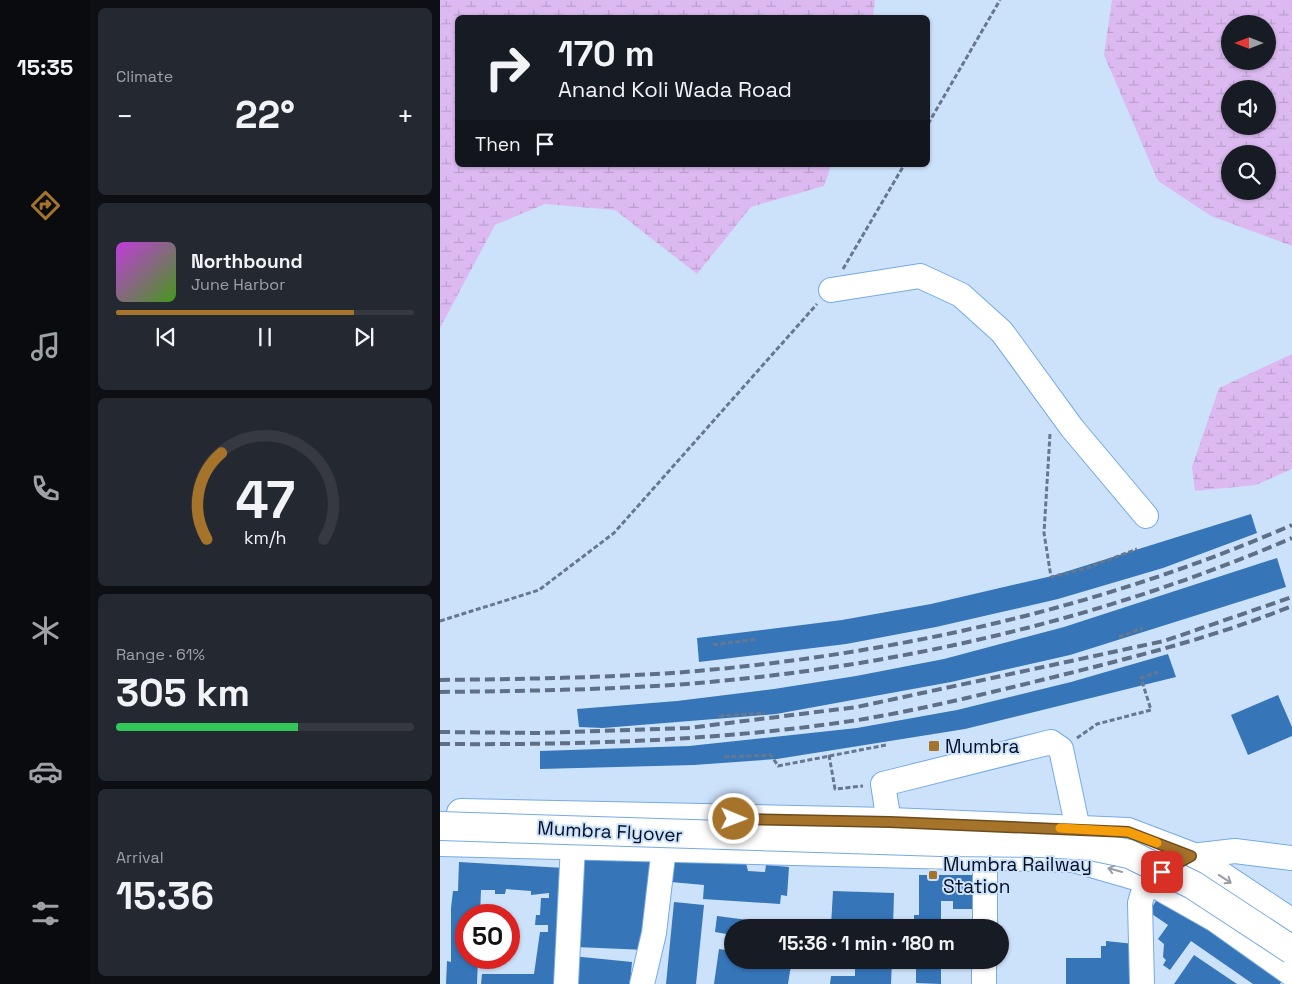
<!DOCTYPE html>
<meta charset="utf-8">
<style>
body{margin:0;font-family:"Space Grotesk",sans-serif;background:#242831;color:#f1f3f6;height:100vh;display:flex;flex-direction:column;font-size:19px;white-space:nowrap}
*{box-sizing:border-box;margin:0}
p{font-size:16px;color:#9ea1a6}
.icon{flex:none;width:28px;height:28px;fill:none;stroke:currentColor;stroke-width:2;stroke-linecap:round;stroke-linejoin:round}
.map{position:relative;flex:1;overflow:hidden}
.panel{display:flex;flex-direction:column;gap:8px;padding:8px;background:#0d0f14;width:350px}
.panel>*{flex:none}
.hud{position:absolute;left:15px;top:15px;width:475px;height:152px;border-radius:8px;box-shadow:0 1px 4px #0004;background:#171b24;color:#f1f3f6;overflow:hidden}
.needle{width:32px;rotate:270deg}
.tools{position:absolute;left:781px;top:15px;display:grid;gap:10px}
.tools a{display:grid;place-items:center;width:55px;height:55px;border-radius:50%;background:#171b24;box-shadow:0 1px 4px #0004;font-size:25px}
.speed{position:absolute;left:15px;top:904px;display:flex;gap:10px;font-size:25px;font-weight:700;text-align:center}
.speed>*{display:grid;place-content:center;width:65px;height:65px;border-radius:50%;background:#171b24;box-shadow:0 1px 4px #0004;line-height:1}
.speed .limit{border:8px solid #d22;background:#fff;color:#111}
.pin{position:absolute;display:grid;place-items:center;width:42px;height:42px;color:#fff;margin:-21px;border-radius:10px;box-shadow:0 2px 8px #0006}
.me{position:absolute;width:55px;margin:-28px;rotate:91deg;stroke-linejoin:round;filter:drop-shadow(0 0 4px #0008)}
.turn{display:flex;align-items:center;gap:18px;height:105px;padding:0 20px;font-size:22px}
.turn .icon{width:65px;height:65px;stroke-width:2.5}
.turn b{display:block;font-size:35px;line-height:42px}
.then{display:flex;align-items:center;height:48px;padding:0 20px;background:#0003;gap:10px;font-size:19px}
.big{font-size:38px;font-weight:600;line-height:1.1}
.panel .card{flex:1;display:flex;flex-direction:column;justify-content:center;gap:8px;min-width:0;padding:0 18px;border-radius:8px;background:#242831}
.panel .dial{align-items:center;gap:0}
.dial svg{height:130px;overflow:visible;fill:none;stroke:#363941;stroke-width:7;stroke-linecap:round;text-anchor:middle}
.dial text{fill:#f1f3f6;stroke:none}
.song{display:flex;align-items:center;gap:15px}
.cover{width:60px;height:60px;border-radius:8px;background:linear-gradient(135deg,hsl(290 70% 55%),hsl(100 70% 35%))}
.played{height:5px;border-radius:2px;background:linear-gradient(90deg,#a6732b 80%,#363941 80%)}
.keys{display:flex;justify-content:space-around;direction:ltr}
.heat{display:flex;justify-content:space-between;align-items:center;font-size:28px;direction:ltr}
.charge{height:8px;border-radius:4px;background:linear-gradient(90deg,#34c759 61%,#363941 0)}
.trip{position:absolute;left:284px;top:919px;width:285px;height:50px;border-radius:25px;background:#171b24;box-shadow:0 1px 4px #0004;font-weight:600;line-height:50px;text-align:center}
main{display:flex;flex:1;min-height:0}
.dock{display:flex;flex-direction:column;width:90px;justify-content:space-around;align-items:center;background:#090b0e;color:#9ea1a6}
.dock .icon{width:35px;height:35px}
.dock .on{color:#a6732b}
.dock b{font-size:22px;color:#f1f3f6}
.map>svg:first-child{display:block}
.wetland{fill:url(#wetland-marsh);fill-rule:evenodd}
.building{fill:#3575b8}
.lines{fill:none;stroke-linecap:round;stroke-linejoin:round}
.minor-casing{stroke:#75aae5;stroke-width:26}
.major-casing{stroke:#75aae5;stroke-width:30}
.path{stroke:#66788f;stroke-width:3;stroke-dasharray:5 2.5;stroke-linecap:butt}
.minor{stroke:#fff;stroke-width:24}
.major{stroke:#fff;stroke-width:28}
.rail{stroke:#5e6f86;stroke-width:4;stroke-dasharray:10 5;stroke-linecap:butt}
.major-bridge-casing{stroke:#75aae5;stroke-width:30;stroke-linecap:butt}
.major-bridge{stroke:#fff;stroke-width:28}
.oneway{stroke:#999ea7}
.route-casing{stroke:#6c4b1c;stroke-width:12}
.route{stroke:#a6732b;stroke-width:9}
.slow{stroke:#f59e0b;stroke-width:9}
.poi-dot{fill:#a6732b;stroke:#cce2fb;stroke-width:2}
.labels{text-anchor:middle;stroke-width:4;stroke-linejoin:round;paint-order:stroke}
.poi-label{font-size:19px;fill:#000d22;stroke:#cce2fb;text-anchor:start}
.street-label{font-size:19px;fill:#000d22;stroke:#cce2fb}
</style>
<main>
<nav class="dock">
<b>15:35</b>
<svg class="icon on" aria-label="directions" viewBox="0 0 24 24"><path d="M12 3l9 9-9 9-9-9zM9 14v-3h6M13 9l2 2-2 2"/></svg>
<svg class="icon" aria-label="music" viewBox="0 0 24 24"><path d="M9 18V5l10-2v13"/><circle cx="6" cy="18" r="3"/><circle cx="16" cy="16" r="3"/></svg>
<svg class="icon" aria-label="phone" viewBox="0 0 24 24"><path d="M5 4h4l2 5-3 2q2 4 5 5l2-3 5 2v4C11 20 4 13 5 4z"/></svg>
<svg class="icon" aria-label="climate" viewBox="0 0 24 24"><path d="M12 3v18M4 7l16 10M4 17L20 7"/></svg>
<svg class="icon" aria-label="car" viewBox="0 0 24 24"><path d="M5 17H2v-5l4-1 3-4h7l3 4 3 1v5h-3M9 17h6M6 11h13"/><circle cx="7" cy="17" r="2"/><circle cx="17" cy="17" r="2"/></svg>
<svg class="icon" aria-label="filters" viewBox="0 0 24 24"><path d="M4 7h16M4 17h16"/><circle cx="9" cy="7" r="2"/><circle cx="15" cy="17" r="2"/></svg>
</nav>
<section class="panel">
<div class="card"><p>Climate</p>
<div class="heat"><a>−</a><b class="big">22°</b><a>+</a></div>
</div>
<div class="card">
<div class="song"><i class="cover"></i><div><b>Northbound</b><p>June Harbor</p></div></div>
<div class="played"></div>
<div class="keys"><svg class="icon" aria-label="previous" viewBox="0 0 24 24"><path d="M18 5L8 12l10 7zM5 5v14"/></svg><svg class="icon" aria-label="pause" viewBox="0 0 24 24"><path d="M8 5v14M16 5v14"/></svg><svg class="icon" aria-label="next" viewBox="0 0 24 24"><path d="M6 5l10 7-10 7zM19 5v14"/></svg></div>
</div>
<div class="card dial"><svg viewBox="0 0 100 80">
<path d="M14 69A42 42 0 1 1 86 69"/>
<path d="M14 69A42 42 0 0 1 23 16" stroke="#a6732b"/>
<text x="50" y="56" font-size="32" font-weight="700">47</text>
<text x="50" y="72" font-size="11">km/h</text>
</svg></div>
<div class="card"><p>Range · 61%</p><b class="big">305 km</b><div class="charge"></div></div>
<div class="card"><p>Arrival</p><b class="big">15:36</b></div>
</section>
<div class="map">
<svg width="852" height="984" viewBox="0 0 852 984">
<defs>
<pattern id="wetland-marsh" width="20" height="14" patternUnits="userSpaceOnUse" patternTransform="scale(1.25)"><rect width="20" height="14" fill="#dcbaf1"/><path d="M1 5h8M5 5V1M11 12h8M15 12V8" fill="none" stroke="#bb9fce"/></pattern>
</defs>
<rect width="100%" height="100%" fill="#cce2fb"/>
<g class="wetland">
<polygon points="0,0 435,0 433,18 18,18 18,165 391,165 384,186 311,207 257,274 175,210 105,204 55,225 0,328"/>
<path d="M672 0H852V246L771 216 718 181 664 55ZM790 24H828V61H790ZM790 89H828V126H790ZM790 154H828V191H790Z"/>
<polygon points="852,354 852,469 816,485 755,491 752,467 779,388"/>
</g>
<g class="building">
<polygon points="811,514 817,533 723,568 618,599 496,627 406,644 259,662 257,638 402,620 491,604 612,576"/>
<polygon points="837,558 846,587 630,655 511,682 336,714 163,728 139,727 137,709 237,701 334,689 416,676 504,659 624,627"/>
<polygon points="728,654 736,677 525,729 337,759 254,765 100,769 100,751 249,746 417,728 517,710 631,682"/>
<polygon points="838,695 852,727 852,736 808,755 791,715"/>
<polygon points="233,853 306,863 308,871 325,872 326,865 349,867 347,896 341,895 340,904 263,899 264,885 231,882"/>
<polygon points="139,857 215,860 206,950 136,947"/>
<polygon points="19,862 124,868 116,984 41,984 42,974 94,974 100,932 108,932 108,925 95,925 96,915 100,915 101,898 109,898 109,893 91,895 91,891 66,889 65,894 55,894 55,890 41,890 40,915 26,915 26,958 38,958 37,984 6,984 7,961 11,962 11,908 13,891 18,891"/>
<polygon points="479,875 537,875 537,909 513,909 513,901 501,901 501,928 474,928 474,915 479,915"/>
<polygon points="723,890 846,975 840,984 813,984 751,941 730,970 723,965 726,960 723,957 724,944 718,939 728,925 709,912"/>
<polygon points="393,891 454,893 453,928 391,926"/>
<polygon points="234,902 264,905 256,984 226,984"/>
<polygon points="277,916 356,926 356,928 292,928 292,935 275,932"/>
<polygon points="666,941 694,944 694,984 626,984 626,958 661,958 661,946 666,946"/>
<polygon points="279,949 292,951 292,960 318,960 351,965 348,984 274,984"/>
<polygon points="754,955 797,984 734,984"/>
<polygon points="132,956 192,962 190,984 129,984"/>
<polygon points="415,960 452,960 451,984 390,984 391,976 415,976"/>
<polygon points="479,960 501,960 501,984 476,983 476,966 479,966"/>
</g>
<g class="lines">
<defs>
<g id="minor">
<polyline points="391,290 480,276 521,295 562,332 632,428 706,516"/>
<polyline points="452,841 443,784 611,742 621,749 638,829 636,846"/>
<polyline points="545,928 545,857"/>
<polyline points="126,984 133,845"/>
<polyline points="202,984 214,933 224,847"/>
<polyline points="544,984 544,960"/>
<polyline points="702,984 700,903 707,879 751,856 795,851 852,858"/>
</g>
<g id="major">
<polyline points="21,813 450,822 688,832 751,856 852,923"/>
<polyline points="0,842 634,858 707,879 776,918 852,972"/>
</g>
</defs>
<use href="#minor" class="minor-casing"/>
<use href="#major" class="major-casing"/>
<g class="path">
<polyline points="488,124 560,0"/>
<polyline points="403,269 464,165"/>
<polyline points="610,434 604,533 611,577 647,568 697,549"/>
<polyline points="0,621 99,590 174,533 377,304"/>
<polyline points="679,637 703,628"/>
<polyline points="273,645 318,639"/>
<polyline points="279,716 325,713"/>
<polyline points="637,738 657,724 711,710 701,678 718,672"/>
<polyline points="389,755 395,789 423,786"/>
<polyline points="284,757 331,755 338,766 446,745"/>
</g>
<use href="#minor" class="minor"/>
<use href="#major" class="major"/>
<g class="rail">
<path d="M0 680C77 679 155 678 232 673 444 657 657 610 852 525"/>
<path d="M0 692C77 691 155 690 232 685 444 670 657 622 852 538"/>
<polyline points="0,732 99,733 248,728 417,707 724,641 852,597"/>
<path d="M0 744C140 745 279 741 418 720 485 709 552 692 618 676 698 656 775 637 852 606"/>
</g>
<defs>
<polyline id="major-bridge" points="0,826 501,842 601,843 651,846 689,854 753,885 852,950"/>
</defs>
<use href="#major-bridge" class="major-bridge-casing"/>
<use href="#major-bridge" class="major-bridge"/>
</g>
<defs><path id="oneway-shaft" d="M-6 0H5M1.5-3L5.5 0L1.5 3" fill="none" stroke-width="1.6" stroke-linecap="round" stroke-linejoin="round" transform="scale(1.25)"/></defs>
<g class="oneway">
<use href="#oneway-shaft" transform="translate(675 870) rotate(-164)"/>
<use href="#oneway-shaft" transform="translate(785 879) rotate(33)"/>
</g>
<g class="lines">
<defs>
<polyline id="route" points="294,819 450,822 688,832 751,856 722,872"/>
</defs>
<use href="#route" class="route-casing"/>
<use href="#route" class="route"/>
<polyline class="slow" points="620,828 688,832 717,843"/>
</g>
<g class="poi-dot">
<rect x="488" y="740" width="12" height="12" rx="2.5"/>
<rect x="488" y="870" width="10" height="10" rx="2.5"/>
</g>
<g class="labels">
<g class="poi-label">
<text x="505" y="753">Mumbra</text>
<text x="503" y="871">Mumbra Railway<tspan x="503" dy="22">Station</tspan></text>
</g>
<g class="street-label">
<text transform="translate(170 831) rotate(3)" y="7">Mumbra Flyover</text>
</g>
</g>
</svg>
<div class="tools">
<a><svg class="needle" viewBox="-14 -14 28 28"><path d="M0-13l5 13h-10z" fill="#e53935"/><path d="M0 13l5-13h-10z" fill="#9ea1a6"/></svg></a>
<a><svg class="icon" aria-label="sound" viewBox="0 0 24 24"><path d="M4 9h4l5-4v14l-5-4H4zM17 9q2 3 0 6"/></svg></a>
<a><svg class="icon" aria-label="search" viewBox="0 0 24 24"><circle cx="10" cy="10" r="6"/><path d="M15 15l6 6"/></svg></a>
</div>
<div class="speed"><div class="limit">50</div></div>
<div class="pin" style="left:722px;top:872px;background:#d93025"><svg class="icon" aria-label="arrive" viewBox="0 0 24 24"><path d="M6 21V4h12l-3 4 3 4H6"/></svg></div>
<svg class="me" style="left:294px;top:819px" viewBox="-20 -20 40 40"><circle r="17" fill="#a6732b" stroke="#fff" stroke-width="3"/><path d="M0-11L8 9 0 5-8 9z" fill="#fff"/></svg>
<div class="trip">15:36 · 1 min · 180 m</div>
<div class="hud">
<div class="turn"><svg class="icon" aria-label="right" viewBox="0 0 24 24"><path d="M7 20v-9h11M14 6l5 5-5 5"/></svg><div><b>170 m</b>Anand Koli Wada Road</div></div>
<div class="then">Then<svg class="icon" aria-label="arrive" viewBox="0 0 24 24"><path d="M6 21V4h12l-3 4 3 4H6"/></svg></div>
</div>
</div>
</main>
